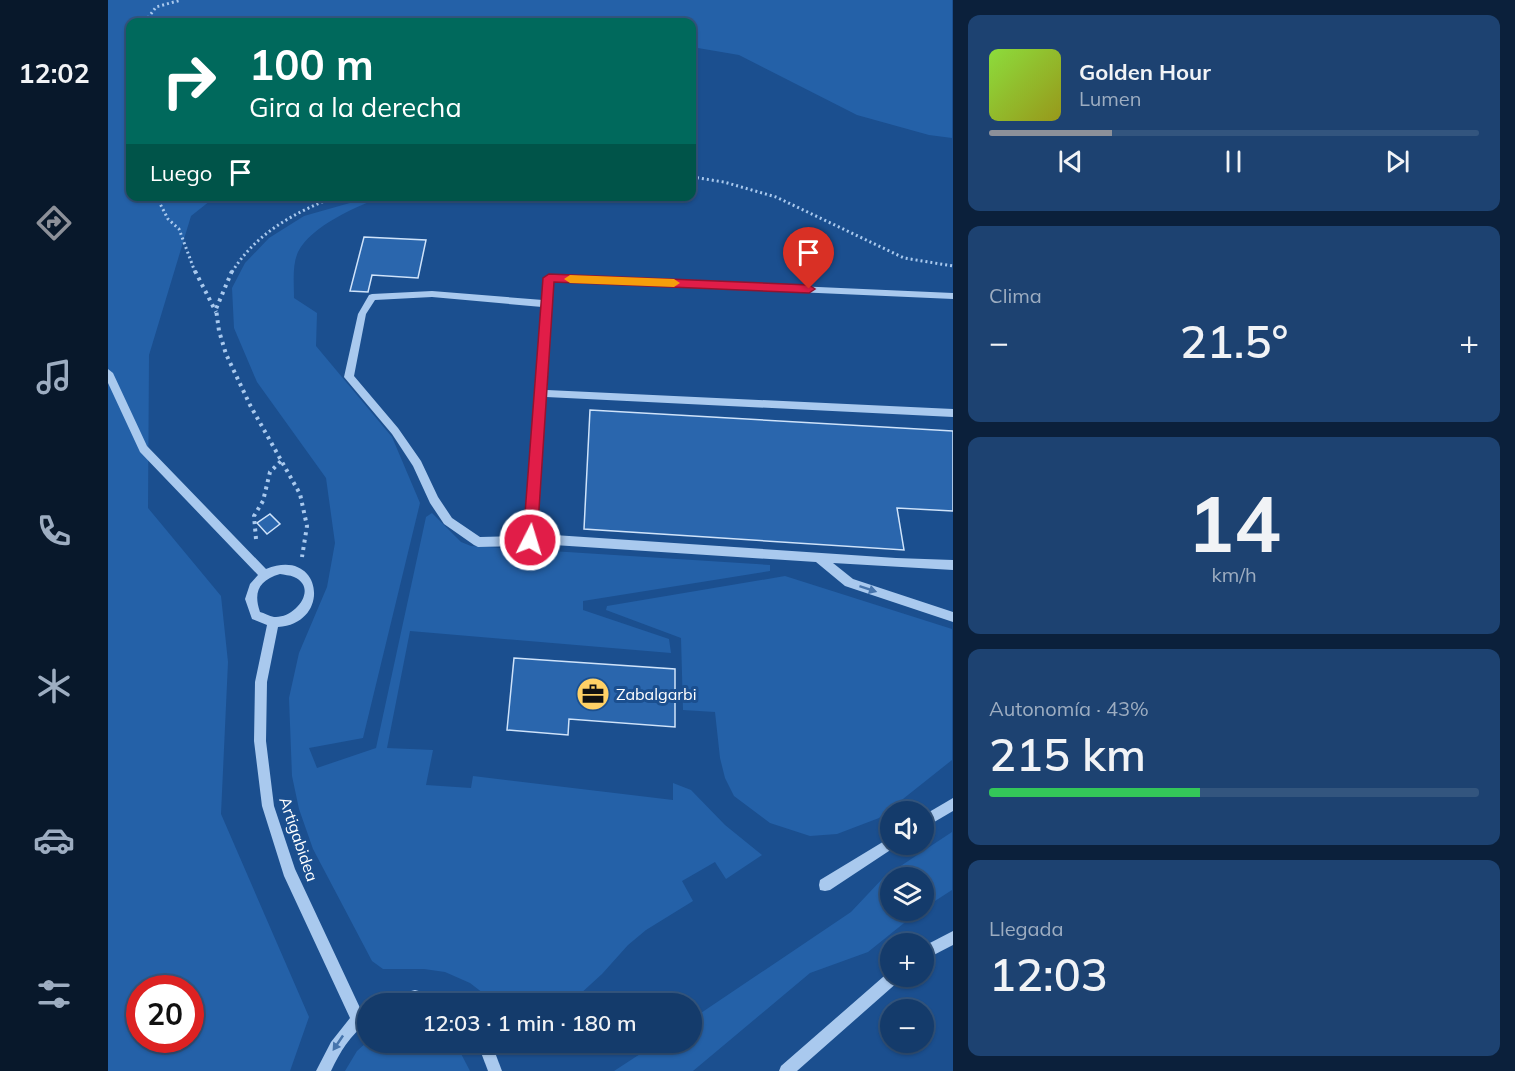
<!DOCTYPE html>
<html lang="es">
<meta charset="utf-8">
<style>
body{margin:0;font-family:Mulish,sans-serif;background:#1d4271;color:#f1f3f6;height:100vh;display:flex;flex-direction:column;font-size:22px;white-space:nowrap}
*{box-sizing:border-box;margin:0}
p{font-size:20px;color:#9dadc1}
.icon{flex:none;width:33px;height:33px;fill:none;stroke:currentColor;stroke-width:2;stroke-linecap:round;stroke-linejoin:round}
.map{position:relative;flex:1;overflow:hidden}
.drawer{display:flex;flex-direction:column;gap:15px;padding:15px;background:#0b203b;width:562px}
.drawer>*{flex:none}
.guide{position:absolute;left:18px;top:18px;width:570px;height:183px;border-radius:12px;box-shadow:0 2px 4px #0004,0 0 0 2px #33557e;background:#00695c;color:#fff;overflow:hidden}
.fabs{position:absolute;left:772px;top:801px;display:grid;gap:12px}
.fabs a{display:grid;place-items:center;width:54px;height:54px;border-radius:50%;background:#143b6b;box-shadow:0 2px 4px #0004,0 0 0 2px #33557e;font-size:30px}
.speed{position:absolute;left:18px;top:975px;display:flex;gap:12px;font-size:30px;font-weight:700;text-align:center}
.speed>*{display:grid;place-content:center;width:78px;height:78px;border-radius:50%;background:#143b6b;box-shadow:0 2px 4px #0004,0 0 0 2px #33557e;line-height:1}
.speed .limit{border:9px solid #d22;background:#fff;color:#111}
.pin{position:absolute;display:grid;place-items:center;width:51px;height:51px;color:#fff;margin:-62px -26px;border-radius:50% 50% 50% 0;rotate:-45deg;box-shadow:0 0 6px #0007}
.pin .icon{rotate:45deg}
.me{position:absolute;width:66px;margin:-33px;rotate:5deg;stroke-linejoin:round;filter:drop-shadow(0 0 4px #0008)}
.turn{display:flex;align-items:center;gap:21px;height:126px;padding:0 24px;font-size:27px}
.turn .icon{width:78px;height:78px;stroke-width:2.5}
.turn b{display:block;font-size:42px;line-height:51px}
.then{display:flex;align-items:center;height:57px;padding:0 24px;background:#0003;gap:12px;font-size:22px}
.big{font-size:45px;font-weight:600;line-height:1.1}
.drawer .card{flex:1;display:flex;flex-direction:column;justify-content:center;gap:9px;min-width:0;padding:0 21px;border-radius:12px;background:#1d4271}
.drawer .dial{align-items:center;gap:0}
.dial b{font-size:78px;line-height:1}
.song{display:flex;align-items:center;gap:18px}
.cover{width:72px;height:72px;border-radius:9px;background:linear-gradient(135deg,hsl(90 70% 55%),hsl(60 70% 35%))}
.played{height:6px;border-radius:3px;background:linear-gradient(90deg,#8c9099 25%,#33557e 25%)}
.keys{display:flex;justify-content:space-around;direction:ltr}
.heat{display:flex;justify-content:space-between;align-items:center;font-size:33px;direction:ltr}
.charge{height:9px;border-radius:4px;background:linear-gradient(90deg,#34c759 43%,#33557e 0)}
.trip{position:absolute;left:249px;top:993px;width:345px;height:60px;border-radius:30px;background:#143b6b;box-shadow:0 2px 4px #0004,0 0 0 2px #33557e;font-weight:600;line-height:60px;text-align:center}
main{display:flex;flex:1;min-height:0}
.dock{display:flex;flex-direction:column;width:108px;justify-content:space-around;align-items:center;background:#08182b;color:#9dadc1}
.dock .icon{width:42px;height:42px}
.dock .on{color:#8c9099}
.dock b{font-size:27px;color:#f1f3f6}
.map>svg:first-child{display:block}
.green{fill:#2461a8;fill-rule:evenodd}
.building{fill:#2a66ad;stroke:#cfe3fa;stroke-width:1.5}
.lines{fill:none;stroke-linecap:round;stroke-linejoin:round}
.path-far1{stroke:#a9c9ee;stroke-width:3;stroke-dasharray:2 3;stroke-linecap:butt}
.path{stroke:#a9c9ee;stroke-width:4;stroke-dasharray:3 4.5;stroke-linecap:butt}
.minor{fill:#a9c9ee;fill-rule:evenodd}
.oneway{fill:#4674ac}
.route{fill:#e11d48;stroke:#92132f;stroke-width:1.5}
.slow{fill:#f59e0b}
.labels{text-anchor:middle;stroke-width:6;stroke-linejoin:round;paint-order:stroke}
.poi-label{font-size:16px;fill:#fff;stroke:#1b4f8f;text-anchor:start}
.street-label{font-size:16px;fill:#fff;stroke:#1b4f8f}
</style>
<main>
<nav class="dock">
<b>12:02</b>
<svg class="icon on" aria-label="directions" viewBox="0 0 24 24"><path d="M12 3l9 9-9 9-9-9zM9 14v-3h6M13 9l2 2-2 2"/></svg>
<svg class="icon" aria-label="music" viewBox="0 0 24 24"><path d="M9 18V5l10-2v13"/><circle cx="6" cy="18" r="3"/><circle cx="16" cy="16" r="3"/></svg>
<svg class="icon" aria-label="phone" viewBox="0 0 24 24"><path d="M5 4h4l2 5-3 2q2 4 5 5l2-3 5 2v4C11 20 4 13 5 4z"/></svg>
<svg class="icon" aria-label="climate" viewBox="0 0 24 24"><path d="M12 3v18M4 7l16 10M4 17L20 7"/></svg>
<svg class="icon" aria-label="car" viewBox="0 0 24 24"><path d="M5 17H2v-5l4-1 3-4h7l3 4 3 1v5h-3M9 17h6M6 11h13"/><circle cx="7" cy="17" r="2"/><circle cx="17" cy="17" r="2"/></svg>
<svg class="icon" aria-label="filters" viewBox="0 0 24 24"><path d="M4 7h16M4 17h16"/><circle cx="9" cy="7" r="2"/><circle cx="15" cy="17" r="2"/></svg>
</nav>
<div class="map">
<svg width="845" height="1071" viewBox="0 0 845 1071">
<rect width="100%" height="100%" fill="#1b4f8f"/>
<g class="green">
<path d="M0 0H844V138L821 135 749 115 631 55 584 47V22H22V196L107 197 83 216 41 355 40 508 113 596 120 662 113 814 201 1017 182 1071H0ZM32 988H82V1040H32Z"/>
<path d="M263 197H274C249 206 203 226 190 252 184 265 186 283 186 298L209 313 208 346 284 437 312 503 255 738 201 748 209 768 268 748 318 517 324 513 353 542 363 546 662 565V571L475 601V610L561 639 563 653 302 631 279 748 325 750 318 785 363 788 365 776 565 800V783L583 790 617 825 654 855 618 879 607 862 574 881 585 901 538 930 520 945 494 974 471 995 458 1003H388L362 983 337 972 316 969H275L264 961 205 849 191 809 184 776 181 698 191 653 219 587 227 543 218 478 149 382 126 328 124 288 137 263 161 238 196 216Z"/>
<polygon points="677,576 844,629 844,760 771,818 729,834 702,836 662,823 626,796 617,778 612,758 607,712 575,710 573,638 498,610 499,606"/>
<polygon points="844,832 844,890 816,908 816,878 783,878 783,910 811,911 760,952 702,973 585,1071 506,1071 549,1043 584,1042 584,1019 743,912 776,877"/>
<polygon points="259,1042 345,1043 349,1046 362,1071 237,1071 249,1051"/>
</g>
<g class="building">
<polygon points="256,237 318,240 310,278 264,275 260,292 242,291"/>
<polygon points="482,410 845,431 845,511 789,508 796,550 476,529"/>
<polygon points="162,514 172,524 159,534 149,523"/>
<polygon points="406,658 567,669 567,727 461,719 460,735 399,730"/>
</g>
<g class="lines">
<g class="path-far1">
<polyline points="37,22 48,7 73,0"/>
<polyline points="584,177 616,182 668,197 796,258 845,266"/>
<polyline points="48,196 60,219 71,229 87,272"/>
<path d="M124 272C148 233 187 212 229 196"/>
</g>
<g class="path">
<polyline points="87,271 108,312"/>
<polyline points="124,271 108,309 111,331 118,354 142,405 192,494 199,526 194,557"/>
<polyline points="148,539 146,516 155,501 162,472 173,461"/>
</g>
<g class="minor">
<path d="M441 275 845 293V299L445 281 439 390 845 409V417L438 397 428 536 446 535 788 558 845 560V570L725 563 745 579 845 612V622L737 586 708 562 446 545 370 547 366 545 336 524 322 503 305 466 284 434 236 377 250 314 261 295 264 294 324 291 435 300 437 278ZM324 297 434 307 429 393 417 536 372 537 344 518 330 497 313 461 290 428 246 376 258 314 267 300Z"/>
<path d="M0 369 5 373 39 446 158 569C214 546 225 623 170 627L159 682 158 741 166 806 187 869 253 1010 260 1007V1022C242 1035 232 1052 223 1071H208L223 1042 242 1018 176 876 154 806 146 741 147 682 159 625 144 619 137 599 142 584 150 575 32 452 0 383ZM172 574C176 575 182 575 186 577 211 588 187 619 166 617 161 616 156 613 152 612 145 592 151 580 172 574Z"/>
<polygon points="845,798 845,811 816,828 816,815"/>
<polygon points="783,837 783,844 789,844 787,847 722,890 717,891 712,890 711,885 712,880"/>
<polygon points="845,931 845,945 816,960 816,946"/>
<polygon points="783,970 783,976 793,976 791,981 689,1071 671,1071 673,1066"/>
<polygon points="307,990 340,999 342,1004 270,1004 272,999"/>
<polygon points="369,1042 383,1042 394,1071 380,1071"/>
</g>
</g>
<defs><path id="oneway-solid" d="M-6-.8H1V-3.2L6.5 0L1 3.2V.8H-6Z" transform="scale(1.5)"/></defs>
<g class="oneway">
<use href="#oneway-solid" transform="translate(760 589) rotate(18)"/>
<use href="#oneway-solid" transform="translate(230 1043) rotate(124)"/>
</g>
<polygon class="route" points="441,274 701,285 707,289 701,293 446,282 429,540 427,545 417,545 415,540 435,278"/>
<polygon class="slow" points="462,275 566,279 572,283 566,287 462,283 456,279"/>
<defs>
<symbol id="office-disc" viewBox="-11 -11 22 22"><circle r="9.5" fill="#ffd166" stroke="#1b4f8f"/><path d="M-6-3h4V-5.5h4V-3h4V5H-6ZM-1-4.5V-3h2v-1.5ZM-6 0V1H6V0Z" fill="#111"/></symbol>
</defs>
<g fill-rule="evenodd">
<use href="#office-disc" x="466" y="675" width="38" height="38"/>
</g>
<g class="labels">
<g class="poi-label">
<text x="508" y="700">Zabalgarbi</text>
</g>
<g class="street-label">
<text transform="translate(191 839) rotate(71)" y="6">Artigabidea</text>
</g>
</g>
</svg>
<div class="fabs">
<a><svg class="icon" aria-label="sound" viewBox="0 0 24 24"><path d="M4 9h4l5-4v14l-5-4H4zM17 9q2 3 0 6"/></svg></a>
<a><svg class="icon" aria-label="layers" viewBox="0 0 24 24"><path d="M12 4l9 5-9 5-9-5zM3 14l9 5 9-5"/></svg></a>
<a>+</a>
<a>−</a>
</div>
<div class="speed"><div class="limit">20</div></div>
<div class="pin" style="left:701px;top:289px;background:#d93025"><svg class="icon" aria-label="arrive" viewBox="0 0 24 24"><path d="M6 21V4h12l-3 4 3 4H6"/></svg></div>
<svg class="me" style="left:422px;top:540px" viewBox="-20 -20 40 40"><circle r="17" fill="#e11d48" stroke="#fff" stroke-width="3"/><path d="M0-11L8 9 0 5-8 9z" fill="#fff"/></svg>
<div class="trip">12:03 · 1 min · 180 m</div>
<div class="guide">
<div class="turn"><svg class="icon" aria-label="right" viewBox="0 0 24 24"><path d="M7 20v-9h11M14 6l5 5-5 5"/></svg><div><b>100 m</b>Gira a la derecha</div></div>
<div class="then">Luego<svg class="icon" aria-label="arrive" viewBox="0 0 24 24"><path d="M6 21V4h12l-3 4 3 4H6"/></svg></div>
</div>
</div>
<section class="drawer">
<div class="card">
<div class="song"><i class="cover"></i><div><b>Golden Hour</b><p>Lumen</p></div></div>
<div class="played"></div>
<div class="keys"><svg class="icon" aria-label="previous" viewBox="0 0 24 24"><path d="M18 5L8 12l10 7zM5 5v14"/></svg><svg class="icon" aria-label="pause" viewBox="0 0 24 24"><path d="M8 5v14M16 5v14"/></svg><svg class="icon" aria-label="next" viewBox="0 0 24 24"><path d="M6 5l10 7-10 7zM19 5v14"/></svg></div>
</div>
<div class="card"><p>Clima</p>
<div class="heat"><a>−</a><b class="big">21.5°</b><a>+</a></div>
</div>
<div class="card dial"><b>14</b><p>km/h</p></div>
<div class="card"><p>Autonomía · 43%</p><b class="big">215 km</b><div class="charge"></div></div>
<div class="card"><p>Llegada</p><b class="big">12:03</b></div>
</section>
</main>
